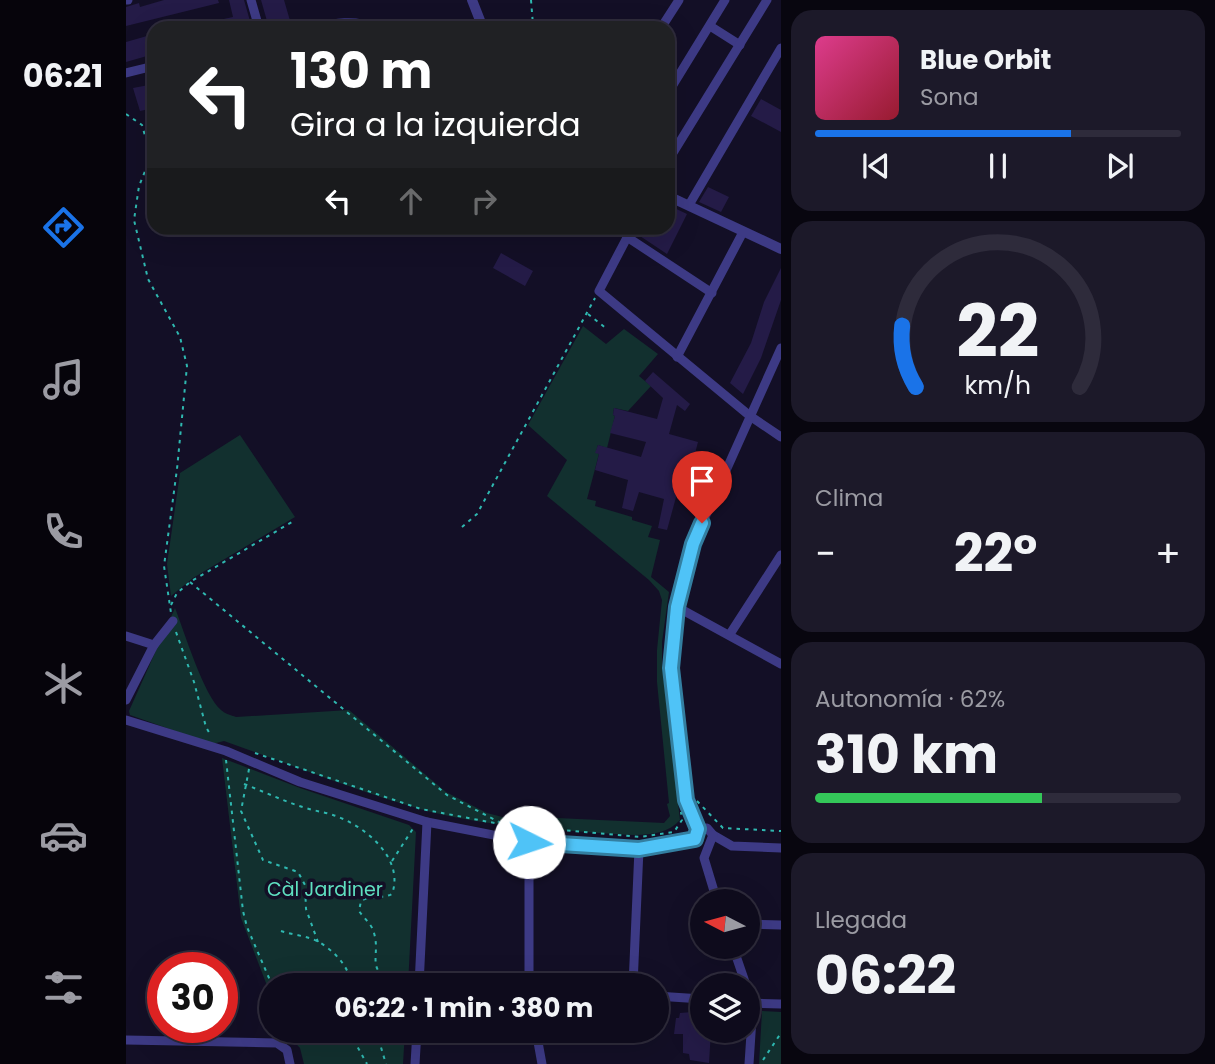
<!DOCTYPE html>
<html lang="es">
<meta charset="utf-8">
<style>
body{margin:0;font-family:Poppins,sans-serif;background:#1c1929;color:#f1f3f6;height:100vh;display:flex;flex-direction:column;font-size:26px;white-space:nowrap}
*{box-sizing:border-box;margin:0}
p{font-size:23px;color:#9b9ba3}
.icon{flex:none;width:38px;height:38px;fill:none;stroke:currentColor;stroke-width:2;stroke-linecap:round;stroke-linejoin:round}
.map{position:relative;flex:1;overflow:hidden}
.panel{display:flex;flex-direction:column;gap:10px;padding:10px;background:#08060f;width:434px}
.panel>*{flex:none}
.guide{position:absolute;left:21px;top:21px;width:528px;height:214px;border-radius:21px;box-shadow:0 7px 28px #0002,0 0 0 2px #2e2b3b;background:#202124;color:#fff;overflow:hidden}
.needle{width:46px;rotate:276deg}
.tools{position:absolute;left:564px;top:889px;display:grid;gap:14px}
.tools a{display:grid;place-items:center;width:70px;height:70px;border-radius:50%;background:#0e0b1c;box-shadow:0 7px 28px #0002,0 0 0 2px #2e2b3b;font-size:35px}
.speed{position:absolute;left:21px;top:952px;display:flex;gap:14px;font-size:35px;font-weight:700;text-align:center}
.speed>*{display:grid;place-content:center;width:91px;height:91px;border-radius:50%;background:#0e0b1c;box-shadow:0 7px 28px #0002,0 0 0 2px #2e2b3b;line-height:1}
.speed .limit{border:10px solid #d22;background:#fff;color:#111}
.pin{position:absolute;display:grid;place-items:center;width:60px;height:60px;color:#fff;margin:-72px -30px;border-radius:50% 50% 50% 0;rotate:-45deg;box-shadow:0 0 7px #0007}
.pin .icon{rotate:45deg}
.me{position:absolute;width:77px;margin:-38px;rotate:94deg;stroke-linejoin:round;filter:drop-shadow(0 0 5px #0008)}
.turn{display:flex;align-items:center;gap:24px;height:147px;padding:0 28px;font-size:32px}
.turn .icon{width:91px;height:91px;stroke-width:2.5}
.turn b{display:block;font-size:49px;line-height:60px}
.lanes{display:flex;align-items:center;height:66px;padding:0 28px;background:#0003;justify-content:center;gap:35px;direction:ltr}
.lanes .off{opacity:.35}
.big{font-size:52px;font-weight:700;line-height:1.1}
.panel .card{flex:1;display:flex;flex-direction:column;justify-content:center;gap:10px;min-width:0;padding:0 24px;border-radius:21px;background:#1c1929}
.panel .dial{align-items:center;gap:0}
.dial svg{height:182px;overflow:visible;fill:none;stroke:#2e2b3b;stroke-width:7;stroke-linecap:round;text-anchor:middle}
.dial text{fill:#f1f3f6;stroke:none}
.song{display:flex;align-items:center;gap:21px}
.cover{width:84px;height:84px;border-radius:10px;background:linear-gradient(135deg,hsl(330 70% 55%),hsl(350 70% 35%))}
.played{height:7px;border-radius:4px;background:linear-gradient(90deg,#1a73e8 70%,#2e2b3b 70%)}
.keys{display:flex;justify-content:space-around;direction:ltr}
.heat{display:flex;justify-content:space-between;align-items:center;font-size:38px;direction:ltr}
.charge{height:10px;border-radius:5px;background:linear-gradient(90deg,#34c759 62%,#2e2b3b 0)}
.trip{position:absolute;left:133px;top:973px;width:410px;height:70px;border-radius:35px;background:#0e0b1c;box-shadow:0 7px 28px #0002,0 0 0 2px #2e2b3b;font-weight:700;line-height:70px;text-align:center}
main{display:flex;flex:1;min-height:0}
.tabs{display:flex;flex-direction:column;width:126px;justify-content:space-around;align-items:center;background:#06040b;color:#9b9ba3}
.tabs .icon{width:49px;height:49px}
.tabs .selected{color:#1a73e8}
.tabs b{font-size:32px;color:#f1f3f6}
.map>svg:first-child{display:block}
.green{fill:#12302f}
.building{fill:#241b47}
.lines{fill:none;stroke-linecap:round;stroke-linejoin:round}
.path{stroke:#2fb8b0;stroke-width:2;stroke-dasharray:3.5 5;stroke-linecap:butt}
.minor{stroke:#3d3a85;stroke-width:9}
.tertiary{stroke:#3d3a85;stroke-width:10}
.route-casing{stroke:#337fa1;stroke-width:18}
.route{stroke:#4fc3f7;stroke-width:12}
.labels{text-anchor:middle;stroke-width:7;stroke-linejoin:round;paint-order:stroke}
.park-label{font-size:19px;fill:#5fe0c0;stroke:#130f26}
</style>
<main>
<nav class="tabs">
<b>06:21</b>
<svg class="icon selected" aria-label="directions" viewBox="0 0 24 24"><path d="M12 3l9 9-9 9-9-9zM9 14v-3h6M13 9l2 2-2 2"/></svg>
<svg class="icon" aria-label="music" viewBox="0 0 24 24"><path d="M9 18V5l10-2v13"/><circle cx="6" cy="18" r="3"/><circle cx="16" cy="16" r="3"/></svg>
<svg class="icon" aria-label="phone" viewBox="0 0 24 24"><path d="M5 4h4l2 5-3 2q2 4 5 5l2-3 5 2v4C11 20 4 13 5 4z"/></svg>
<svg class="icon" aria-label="climate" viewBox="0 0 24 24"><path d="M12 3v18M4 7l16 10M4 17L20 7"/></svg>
<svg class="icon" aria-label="car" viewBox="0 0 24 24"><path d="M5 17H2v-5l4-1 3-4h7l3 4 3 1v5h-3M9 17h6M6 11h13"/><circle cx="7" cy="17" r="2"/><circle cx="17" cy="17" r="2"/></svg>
<svg class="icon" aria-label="filters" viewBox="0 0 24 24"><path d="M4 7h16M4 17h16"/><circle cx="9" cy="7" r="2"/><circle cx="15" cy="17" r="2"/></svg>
</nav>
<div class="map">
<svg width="655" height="1064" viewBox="0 0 655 1064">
<rect width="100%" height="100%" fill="#130f26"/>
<g class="green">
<path d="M457 326 480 344 498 329 532 354 513 376 525 386 502 411 488 408 487 415 489 416 481 448 472 445 470 452 473 454 461 499 470 501 469 506 506 517V520L526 526 522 537 534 540 525 577 543 592 536 642V665L554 820C536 841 498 834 473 833 413 829 353 825 294 809 228 790 163 764 98 741L86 744 4 715 3 711 49 608C58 631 78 696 95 710 99 714 105 715 110 717L223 710 320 792 361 813 384 819 409 817 538 823 544 816 541 804 543 803 531 682V650L536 600 533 591 523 580 421 496 441 460 402 425Z"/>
<polygon points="114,435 169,517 67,578 45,596 41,564 54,473"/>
<polygon points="96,758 174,788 283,825 290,832 282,985 145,985 145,996 115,918"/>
<polygon points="636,1011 655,1012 655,1064 633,1064"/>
<polygon points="158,1031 279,1031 277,1064 178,1064 174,1048"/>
</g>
<g class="building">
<polygon points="38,0 92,0 93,3 0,26 0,7 13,3 14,7"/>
<polygon points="103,0 118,0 126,28 70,28 70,25 107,17"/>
<polygon points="135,0 158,0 165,24 143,28"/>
<polygon points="28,34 28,54 0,62 0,42"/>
<polygon points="28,84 28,108 14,111 7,88"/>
<polygon points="635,99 655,110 655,132 625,116"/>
<polygon points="582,187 603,197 595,212 573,202"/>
<polygon points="542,205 561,214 541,254 511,234 513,228 542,228"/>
<polygon points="375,253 407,271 399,286 367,268"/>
<polygon points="655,268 655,300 635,358 617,394 604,383 625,343 638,302"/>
<polygon points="527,372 564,404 559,411 551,405 543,434 572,442 559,492 552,490 541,530 532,528 538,499 513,492 507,511 496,508 502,480 469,470 473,454 469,453 472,445 515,457 520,442 484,433 489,416 487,415 488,408 531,419 537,398 519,381"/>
<polygon points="567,1006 576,1007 576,1031 585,1031 583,1063 564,1060 563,1054 557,1053 557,1034 548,1034 550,1018 553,1018 554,1013 566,1012"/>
</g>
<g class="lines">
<g class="path">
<polyline points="405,0 407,25 405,28"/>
<polyline points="0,114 16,125 23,150 22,164 13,186 8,220 22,279 54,337 61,366 51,469 38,566 45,613"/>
<polyline points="462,314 481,329"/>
<polyline points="336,527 351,514 469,298"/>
<polyline points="64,582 321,795 375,823"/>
<polyline points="45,605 51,593 64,582 166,522"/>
<polyline points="50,632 68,682 80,727 85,736"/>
<polyline points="129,753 295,809 379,825 514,837 548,832 556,820 555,812"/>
<polyline points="100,760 117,911 121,927 146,985"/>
<polyline points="123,769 115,811 137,860 172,872 179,885 180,909 192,942"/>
<path d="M118 784C139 792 159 802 180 808 189 811 198 812 207 815 238 825 279 858 266 894 256 899 245 895 235 901L233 911C237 917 245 924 247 930 257 957 235 970 274 985"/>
<polyline points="571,801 597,828 655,831"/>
<polyline points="266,861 288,827"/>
<path d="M155 931C167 935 182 936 193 942 208 951 224 967 225 985"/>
<polyline points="228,1031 231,1046 241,1064"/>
<polyline points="257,1031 254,1044 260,1064"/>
<polyline points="159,1039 162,1031"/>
<polyline points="637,1060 655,1033"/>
</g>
<g class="minor">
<polyline points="0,0 2,0"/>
<polyline points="125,0 133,28"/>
<polyline points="584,26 614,45"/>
<path d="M185 28C209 23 228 19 251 28"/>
<polyline points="535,28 553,0"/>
<polyline points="0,73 28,66"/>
<polyline points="542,93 599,0"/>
<polyline points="542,161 641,0"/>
<polyline points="563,205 655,48"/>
<polyline points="506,228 473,291 624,416 655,437"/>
<polyline points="501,237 586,293"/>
<polyline points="551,357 617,232"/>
<polyline points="551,607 655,664"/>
<polyline points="604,634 655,555"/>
<polyline points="0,636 28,645"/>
<polyline points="0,700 28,645 47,621"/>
<polyline points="0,720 100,751 174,782 301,822 403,842 513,849 569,839"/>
<polyline points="572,829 560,800 545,668 551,607 567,544 655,348"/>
<polyline points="572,829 581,828 587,835 606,846 655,848"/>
<polyline points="587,835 578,858 591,901"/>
<polyline points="621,924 655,925"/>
<polyline points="607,947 620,985"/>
<polyline points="293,983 323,985"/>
<polyline points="293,985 301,822"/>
<polyline points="403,985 403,842"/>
<polyline points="507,985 513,849"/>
<polyline points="621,988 627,1003 623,1064"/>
<polyline points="530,996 576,999"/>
<polyline points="623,1003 655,1004"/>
<polyline points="410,1031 416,1064"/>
<polyline points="0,1040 151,1043 161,1050 164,1064"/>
<polyline points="289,1064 291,1031"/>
</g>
<g class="tertiary">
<polyline points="346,0 357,28"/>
<polyline points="542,196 655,249"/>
</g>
</g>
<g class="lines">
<defs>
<polyline id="route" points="403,842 513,849 569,839 572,829 560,800 545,668 551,607 567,544 576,523"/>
</defs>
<use href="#route" class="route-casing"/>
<use href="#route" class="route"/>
</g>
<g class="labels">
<g class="park-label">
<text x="199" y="896">Càl Jardiner</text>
</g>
</g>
</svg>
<div class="tools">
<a><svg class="needle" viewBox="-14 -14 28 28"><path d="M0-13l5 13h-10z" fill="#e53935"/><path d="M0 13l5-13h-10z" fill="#9b9ba3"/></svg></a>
<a><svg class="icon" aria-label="layers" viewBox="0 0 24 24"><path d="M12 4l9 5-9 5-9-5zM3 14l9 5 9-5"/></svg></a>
</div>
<div class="speed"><div class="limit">30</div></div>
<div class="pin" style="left:576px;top:523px;background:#d93025"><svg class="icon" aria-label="arrive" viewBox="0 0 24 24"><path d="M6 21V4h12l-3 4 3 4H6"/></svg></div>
<svg class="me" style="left:403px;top:842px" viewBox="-20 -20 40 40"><circle r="19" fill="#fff"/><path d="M0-13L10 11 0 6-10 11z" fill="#4fc3f7"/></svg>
<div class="trip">06:22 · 1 min · 380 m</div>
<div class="guide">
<div class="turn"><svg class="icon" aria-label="left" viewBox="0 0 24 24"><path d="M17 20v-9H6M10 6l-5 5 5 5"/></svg><div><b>130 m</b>Gira a la izquierda</div></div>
<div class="lanes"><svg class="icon" aria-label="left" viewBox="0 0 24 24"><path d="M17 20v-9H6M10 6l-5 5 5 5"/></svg><svg class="icon off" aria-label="ahead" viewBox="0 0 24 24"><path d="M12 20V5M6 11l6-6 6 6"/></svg><svg class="icon off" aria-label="right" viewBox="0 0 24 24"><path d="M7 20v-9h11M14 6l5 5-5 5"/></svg></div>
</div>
</div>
<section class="panel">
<div class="card">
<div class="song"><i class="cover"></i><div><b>Blue Orbit</b><p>Sona</p></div></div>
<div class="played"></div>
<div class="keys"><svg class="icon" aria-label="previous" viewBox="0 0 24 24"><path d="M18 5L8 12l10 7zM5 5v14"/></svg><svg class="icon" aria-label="pause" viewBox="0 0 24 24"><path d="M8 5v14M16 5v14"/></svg><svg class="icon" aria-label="next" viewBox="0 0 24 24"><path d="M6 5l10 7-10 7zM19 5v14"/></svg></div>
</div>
<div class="card dial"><svg viewBox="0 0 100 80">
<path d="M14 69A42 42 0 1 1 86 69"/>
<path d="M14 69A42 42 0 0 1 8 42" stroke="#1a73e8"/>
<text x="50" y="56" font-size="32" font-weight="700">22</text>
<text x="50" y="72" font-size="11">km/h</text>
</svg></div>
<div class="card"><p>Clima</p>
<div class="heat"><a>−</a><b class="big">22°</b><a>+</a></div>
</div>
<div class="card"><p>Autonomía · 62%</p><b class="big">310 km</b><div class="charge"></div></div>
<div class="card"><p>Llegada</p><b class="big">06:22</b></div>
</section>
</main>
